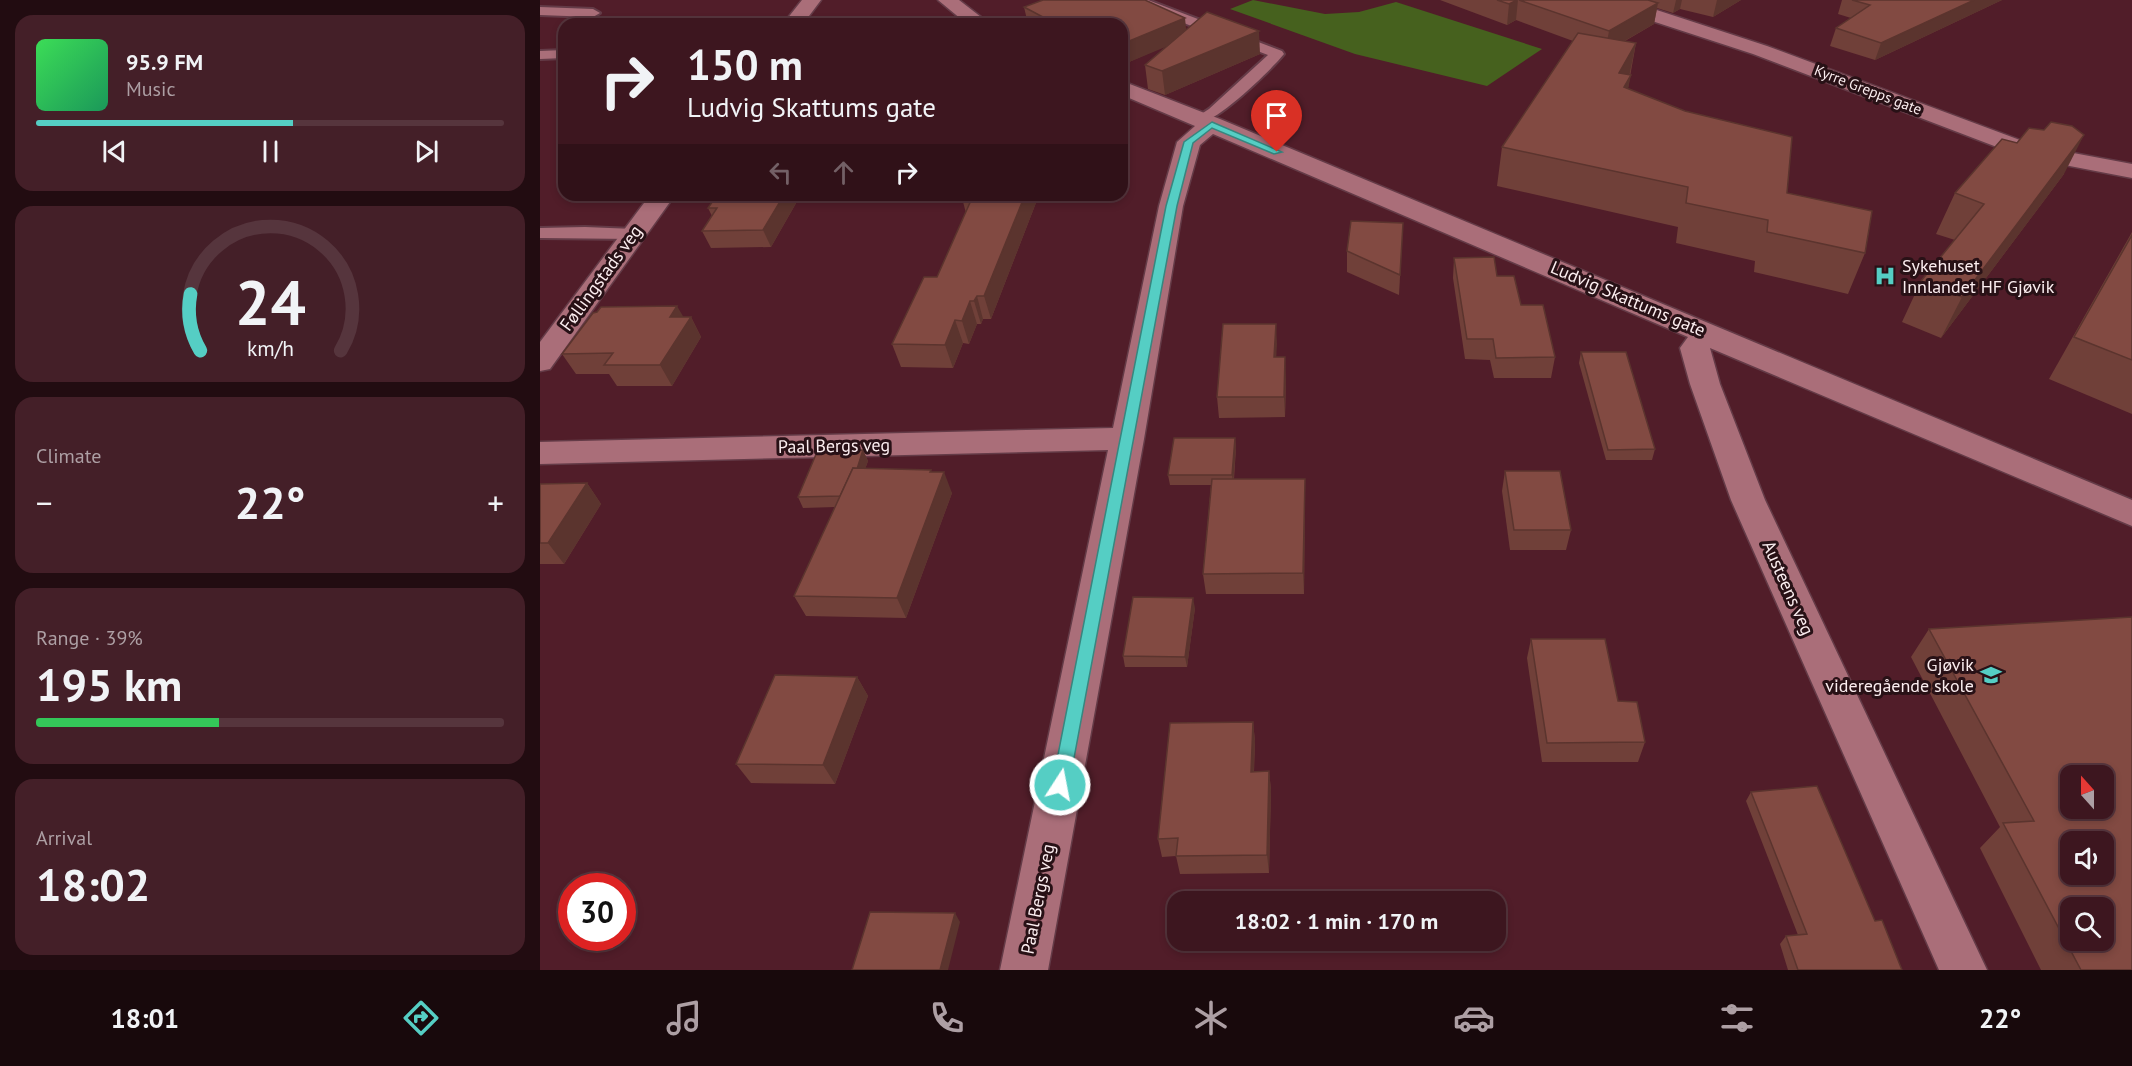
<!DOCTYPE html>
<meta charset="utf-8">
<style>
body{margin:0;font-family:"PT Sans",sans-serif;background:#441f28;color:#f1f3f6;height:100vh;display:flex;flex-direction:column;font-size:22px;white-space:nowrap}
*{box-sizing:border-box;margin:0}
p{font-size:20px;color:#ad9fa4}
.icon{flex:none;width:33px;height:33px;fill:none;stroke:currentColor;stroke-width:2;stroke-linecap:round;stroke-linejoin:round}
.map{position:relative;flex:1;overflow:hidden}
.side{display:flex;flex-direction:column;gap:15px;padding:15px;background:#220c11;width:540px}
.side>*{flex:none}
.banner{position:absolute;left:18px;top:18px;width:570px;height:183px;border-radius:18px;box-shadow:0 3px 9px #0003,0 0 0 2px #56353d;background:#3d161f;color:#f1f3f6;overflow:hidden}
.needle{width:39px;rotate:339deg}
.fabs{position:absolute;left:1520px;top:765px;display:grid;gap:12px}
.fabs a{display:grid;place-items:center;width:54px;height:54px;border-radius:12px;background:#3d161f;box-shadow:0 3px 9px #0003,0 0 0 2px #56353d;font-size:30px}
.speed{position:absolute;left:18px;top:873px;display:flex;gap:12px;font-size:30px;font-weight:700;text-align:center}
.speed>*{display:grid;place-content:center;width:78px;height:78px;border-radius:50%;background:#3d161f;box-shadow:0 3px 9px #0003,0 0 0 2px #56353d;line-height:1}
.speed .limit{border:9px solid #d22;background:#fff;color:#111}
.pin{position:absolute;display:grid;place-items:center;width:51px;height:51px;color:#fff;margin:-62px -26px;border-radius:50% 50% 50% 0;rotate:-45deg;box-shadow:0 0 6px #0007}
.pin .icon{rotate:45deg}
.me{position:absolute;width:66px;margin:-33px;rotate:11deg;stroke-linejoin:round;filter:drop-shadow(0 0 4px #0008)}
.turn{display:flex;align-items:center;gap:21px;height:126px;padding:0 30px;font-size:27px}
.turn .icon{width:78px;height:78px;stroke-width:2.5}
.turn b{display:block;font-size:42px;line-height:51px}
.lanes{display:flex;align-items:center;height:57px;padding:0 30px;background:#0003;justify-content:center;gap:30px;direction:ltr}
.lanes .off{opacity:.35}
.big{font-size:45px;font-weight:600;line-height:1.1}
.side .card{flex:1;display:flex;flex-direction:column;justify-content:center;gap:9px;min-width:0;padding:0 21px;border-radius:18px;background:#441f28}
.side .dial{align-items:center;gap:0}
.dial svg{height:156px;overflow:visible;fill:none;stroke:#56353d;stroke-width:7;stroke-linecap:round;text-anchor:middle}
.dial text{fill:#f1f3f6;stroke:none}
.song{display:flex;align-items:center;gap:18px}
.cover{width:72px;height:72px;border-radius:9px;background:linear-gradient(135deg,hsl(130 70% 55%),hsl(150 70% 35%))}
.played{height:6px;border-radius:3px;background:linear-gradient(90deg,#55cec4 55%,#56353d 55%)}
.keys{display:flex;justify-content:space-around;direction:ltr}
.heat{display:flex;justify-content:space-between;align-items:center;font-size:33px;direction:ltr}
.charge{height:9px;border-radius:4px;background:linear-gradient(90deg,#34c759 39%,#56353d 0)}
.trip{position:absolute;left:627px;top:891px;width:339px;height:60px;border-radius:18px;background:#3d161f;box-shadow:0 3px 9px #0003,0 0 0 2px #56353d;font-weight:600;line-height:60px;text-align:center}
.menu{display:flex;height:96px;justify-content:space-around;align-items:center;background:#18090c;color:#ad9fa4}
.menu .icon{width:42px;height:42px}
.menu .active{color:#55cec4}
.menu b{font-size:27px;color:#f1f3f6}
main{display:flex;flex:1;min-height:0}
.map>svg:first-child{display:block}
.green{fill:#46611e}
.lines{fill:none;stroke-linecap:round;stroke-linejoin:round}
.lane-casing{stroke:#643b47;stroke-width:4}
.street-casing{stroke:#643b47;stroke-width:3}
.lane{fill:#aa6e79;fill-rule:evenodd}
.street{fill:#aa6e79;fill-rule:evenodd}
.wall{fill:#704039}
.shaded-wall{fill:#5b342e}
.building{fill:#824a42;stroke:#5b342e;stroke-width:1.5;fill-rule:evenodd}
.route{fill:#55cec4;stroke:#37867f;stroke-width:1.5}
.labels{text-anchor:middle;stroke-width:6;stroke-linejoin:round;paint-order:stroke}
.far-street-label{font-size:15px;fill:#fbedef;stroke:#281116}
.poi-label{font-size:18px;fill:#fbedef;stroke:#281116;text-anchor:start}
.street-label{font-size:18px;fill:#fbedef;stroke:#281116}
</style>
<main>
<section class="side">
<div class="card">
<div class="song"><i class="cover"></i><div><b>95.9 FM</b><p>Music</p></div></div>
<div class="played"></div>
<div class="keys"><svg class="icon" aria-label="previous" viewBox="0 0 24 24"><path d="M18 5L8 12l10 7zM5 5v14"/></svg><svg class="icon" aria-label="pause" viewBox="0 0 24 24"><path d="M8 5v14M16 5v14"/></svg><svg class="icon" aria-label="next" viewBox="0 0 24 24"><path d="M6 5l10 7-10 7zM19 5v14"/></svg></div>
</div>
<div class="card dial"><svg viewBox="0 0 100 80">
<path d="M14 69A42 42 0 1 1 86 69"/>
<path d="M14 69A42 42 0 0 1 9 40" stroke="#55cec4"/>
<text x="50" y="56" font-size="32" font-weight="700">24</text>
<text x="50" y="72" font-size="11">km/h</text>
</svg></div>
<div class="card"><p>Climate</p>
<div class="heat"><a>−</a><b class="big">22°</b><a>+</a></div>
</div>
<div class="card"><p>Range · 39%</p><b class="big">195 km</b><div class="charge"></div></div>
<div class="card"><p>Arrival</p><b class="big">18:02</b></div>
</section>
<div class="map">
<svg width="1592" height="970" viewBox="0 0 1592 970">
<rect width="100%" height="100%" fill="#511d29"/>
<polygon class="green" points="713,0 785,14 819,12 856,2 1002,49 947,86 815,54 690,9"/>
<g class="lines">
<defs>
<g id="lane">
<path d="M590 0H608L742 51 744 54C732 69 672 128 655 123L652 120 669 109 728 55 591 3Z"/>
<polygon points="0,7 53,9 60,13 53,17 0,15"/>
<polygon points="24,50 24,58 0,59 0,51"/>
<polygon points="45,227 94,229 100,230 103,234 100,238 94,239 0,238 0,228"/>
</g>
<g id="street">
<polygon points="262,0 281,0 263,24 243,24"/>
<polygon points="398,0 419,0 450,24 427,24"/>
<polygon points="1058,0 1086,0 1227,46 1496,146 1592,164 1592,178 1483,157 1213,54 1060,4"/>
<polygon points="582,81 680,119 1592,500 1592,526 1170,348 1180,384 1225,500 1447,970 1399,970 1191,500 1150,384 1140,348 1148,337 673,134 660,145 643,206 604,439 508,970 460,970 568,450 0,464 0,442 573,428 619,206 637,142 655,126 582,95"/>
<polygon points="110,195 135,195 10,369 0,371 0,342"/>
</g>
</defs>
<use href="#lane" class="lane-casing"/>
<use href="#street" class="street-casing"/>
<use href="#lane" class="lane"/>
<use href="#street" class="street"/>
</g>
<g class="wall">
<polygon points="900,0 1201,0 1173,17 1140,9 1133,13 1117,8 1114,24 1085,41 1096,43 1088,88 1247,193 1325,253 1308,294 1214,272 1215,261 1136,243 1138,227 957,186 962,147 1033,41 976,20 967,25"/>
<polygon points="1302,0 1462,0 1335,60 1290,46 1296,28 1311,18 1298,14"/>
<polygon points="484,7 646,30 720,54 625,95 608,89 605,65 628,45 582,65 582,24 488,24"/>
<polygon points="1524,174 1401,338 1362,322 1381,281 1415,240 1396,234 1415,193"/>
<polygon points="176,195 257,195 259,198 231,247 171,248 162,231 172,216 168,208 177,196"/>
<polygon points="423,195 499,195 451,319 443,319 441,324 437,324 429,344 423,343 413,368 361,367 352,344 397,277 426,213 422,198"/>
<polygon points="863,223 859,295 807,272 807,251"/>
<polygon points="1592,232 1592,414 1509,379"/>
<polygon points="914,258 957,276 981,305 1015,357 1011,378 954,378 950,360 925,359 913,278"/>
<polygon points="143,317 151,317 161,337 132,386 77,386 69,374 36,374 22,354"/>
<polygon points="736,324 736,357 746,378 745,417 679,418 677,397"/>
<polygon points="1041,352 1115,449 1112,460 1066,460 1039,363"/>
<polygon points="695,438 696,448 694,479 765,499 764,594 666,594 663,574 671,485 630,485 628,475"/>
<polygon points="323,450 328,461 325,469 392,472 412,493 366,618 266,616 254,596 295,507 263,508 258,497"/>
<polygon points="965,471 1031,530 1026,550 970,550 962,491"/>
<polygon points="47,483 61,504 24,564 0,564 0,484"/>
<polygon points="655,608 647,667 585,667 583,656"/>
<polygon points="1389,629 1592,970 1501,970 1440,848 1460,827 1371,657"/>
<polygon points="991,639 1078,701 1105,742 1098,762 1002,762 987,658"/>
<polygon points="317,677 328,696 295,784 211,783 196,764"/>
<polygon points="713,722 715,741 714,772 729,771 731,790 729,873 640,874 636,856 622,857 618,839"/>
<polygon points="1211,792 1335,921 1362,970 1248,970 1240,944 1246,936 1258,935 1206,801"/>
</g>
<g class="shaded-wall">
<polygon points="978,0 976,20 967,25 969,4"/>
<polygon points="1136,0 1142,0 1140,9 1133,13"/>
<polygon points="1177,0 1201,0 1173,17"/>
<polygon points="1434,0 1462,0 1335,60 1341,43"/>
<polygon points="1118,3 1114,24 1065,52 1069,31"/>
<polygon points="645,18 647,38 582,65 582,44"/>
<polygon points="719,31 720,54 625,95 622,71"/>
<polygon points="1096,43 1089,77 1091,75 1083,113 1079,73"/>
<polygon points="1544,135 1524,174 1401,338 1422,297"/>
<polygon points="244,195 257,195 259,198 231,247 223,230"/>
<polygon points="485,195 499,195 451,319 444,296"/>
<polygon points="437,296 443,319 441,324 434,301"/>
<polygon points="430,301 437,324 429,344 422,321"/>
<polygon points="137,306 147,323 151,317 161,337 132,386 120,365 130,317"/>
<polygon points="415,320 423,343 413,368 405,345"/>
<polygon points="736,324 737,344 735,378 734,357"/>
<polygon points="745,357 746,378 745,417 744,397"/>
<polygon points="695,438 696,448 693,485 692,475"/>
<polygon points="323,450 328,461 312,506 307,495"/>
<polygon points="391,470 398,489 404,472 412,493 366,618 357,598"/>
<polygon points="765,479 765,499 764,594 763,573"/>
<polygon points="47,483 61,504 24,564 8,543"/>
<polygon points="653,598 655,608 647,667 645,657"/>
<polygon points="317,677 328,696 295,784 283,765"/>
<polygon points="713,722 715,741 713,790 711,772"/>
<polygon points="729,771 731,790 729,873 727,855"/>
<polygon points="415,913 420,922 408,970 400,970"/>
</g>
<g class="building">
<polygon points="503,0 605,0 645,18 582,44 582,24 516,24 484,7"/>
<polygon points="957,0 977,0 969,4"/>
<polygon points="979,0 1108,0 1118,3 1069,31"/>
<polygon points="1312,0 1434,0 1341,43 1296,28 1330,5"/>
<polygon points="667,12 719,31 622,71 605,65"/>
<polygon points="300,23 347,23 346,24 299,24"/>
<polygon points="1038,33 1096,43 1079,73 1091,75 1084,87 1145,111 1252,137 1247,193 1332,211 1325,253 1227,232 1228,220 1146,203 1148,187 962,147"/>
<polygon points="1511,122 1532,126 1544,135 1422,297 1381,281 1444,204 1415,193 1462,139 1477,143 1489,128 1504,130"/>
<polygon points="177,195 244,195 223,230 162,231 177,208 168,208"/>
<polygon points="423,195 485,195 444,296 437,296 434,301 430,301 422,321 415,320 405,345 352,344 384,277 397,277 432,198 422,198"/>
<polygon points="811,221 863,223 860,275 807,251"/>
<polygon points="1592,235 1592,360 1534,337"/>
<polygon points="954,257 957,276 974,276 981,305 1003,305 1015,357 956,358 953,339 927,339 914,258"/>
<polygon points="137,306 130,317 151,317 120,365 64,365 73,353 22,354 53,313 57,312 61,307"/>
<polygon points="683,324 736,324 734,357 745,357 744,397 677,397"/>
<polygon points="1041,352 1086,352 1115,449 1068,450"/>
<polygon points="634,438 695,438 692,475 628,475"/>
<polygon points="323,450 317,469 313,468 300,496 258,497 277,452"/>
<polygon points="313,468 391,470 390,472 404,472 357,598 254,596"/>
<polygon points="965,471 1020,471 1031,530 974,530"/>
<polygon points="672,479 765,479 763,573 663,574"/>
<polygon points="47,483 8,543 0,543 0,484"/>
<polygon points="593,597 653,598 645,657 583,656"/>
<path d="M1592 617V970H1541L1463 823 1494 821 1389 629ZM1530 776H1563V808H1530ZM1530 842H1563V874H1530ZM1530 908H1563V940H1530Z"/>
<polygon points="991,639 1065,639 1078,701 1097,702 1105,742 1007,743"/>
<polygon points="235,675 317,677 283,765 196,764"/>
<polygon points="713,722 711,772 729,771 727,855 636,856 638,838 618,839 630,723"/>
<polygon points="1277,786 1335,921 1342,920 1362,970 1258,970 1246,936 1267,934 1211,792"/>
<polygon points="330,912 415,913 400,970 312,970"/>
</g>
<polygon class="route" points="672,122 742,152 734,154 672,128 653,143 637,206 529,785 526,791 520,793 514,791 512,785 626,206 644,142"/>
<defs>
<symbol id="hospital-bare" viewBox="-9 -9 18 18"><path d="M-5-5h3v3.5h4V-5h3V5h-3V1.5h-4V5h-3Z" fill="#55cec4" stroke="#281116" stroke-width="2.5" paint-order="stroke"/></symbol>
<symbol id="school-bare" viewBox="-9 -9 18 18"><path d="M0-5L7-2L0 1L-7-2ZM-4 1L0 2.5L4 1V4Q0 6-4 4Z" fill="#55cec4" stroke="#281116" stroke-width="2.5" paint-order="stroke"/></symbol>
</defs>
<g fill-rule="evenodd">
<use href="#hospital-bare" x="1330" y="261" width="30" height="30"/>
<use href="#school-bare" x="1436" y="660" width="30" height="30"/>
</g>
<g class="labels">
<g class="far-street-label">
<text transform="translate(1328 90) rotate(21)" y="5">Kyrre Grepps gate</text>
</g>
<g class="poi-label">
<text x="1362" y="272">Sykehuset<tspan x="1362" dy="21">Innlandet HF Gjøvik</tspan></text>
<text x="1434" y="671" text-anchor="end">Gjøvik<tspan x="1434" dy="21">videregående skole</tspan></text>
</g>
<g class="street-label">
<text transform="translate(61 278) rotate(-54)" y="6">Føllingstads veg</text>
<text transform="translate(1088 299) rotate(23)" y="6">Ludvig Skattums gate</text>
<text transform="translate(294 446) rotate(-1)" y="6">Paal Bergs veg</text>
<text transform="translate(1248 588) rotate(66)" y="6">Austeens veg</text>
<text transform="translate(498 899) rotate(-79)" y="6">Paal Bergs veg</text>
</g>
</g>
</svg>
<div class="fabs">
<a><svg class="needle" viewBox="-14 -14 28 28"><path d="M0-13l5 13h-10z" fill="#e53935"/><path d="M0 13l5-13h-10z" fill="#ad9fa4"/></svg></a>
<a><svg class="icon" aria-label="sound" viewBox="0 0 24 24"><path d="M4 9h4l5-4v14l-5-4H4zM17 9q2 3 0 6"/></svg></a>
<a><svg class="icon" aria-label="search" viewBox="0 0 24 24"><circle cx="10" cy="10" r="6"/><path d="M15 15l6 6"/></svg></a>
</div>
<div class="speed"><div class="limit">30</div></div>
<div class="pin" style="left:737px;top:152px;background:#d93025"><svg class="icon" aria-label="arrive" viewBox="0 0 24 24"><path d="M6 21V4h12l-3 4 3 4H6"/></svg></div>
<svg class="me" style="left:520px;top:785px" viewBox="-20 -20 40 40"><circle r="17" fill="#55cec4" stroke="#fff" stroke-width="3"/><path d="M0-11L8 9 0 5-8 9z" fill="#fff"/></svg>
<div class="trip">18:02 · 1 min · 170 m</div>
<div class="banner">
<div class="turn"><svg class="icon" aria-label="right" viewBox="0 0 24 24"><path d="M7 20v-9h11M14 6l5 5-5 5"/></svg><div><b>150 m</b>Ludvig Skattums gate</div></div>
<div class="lanes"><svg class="icon off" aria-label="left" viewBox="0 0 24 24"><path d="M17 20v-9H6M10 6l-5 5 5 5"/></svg><svg class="icon off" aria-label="ahead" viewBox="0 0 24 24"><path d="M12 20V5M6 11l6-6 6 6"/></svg><svg class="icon" aria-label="right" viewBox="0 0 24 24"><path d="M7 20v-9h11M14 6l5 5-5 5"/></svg></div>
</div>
</div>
</main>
<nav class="menu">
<b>18:01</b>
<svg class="icon active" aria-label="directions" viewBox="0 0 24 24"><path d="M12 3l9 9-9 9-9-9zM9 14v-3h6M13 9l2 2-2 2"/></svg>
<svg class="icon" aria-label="music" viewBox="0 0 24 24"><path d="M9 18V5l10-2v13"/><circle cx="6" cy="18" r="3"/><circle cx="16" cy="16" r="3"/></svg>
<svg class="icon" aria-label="phone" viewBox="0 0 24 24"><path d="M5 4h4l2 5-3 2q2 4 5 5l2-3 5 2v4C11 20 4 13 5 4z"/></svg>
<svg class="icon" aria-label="climate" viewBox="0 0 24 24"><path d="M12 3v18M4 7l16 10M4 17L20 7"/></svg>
<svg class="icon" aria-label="car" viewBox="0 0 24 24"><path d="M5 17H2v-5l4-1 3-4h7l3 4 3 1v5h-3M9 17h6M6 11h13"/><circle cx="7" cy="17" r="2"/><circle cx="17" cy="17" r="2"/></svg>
<svg class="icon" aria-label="filters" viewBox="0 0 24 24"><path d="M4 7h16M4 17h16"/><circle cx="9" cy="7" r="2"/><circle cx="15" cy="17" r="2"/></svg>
<b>22°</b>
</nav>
